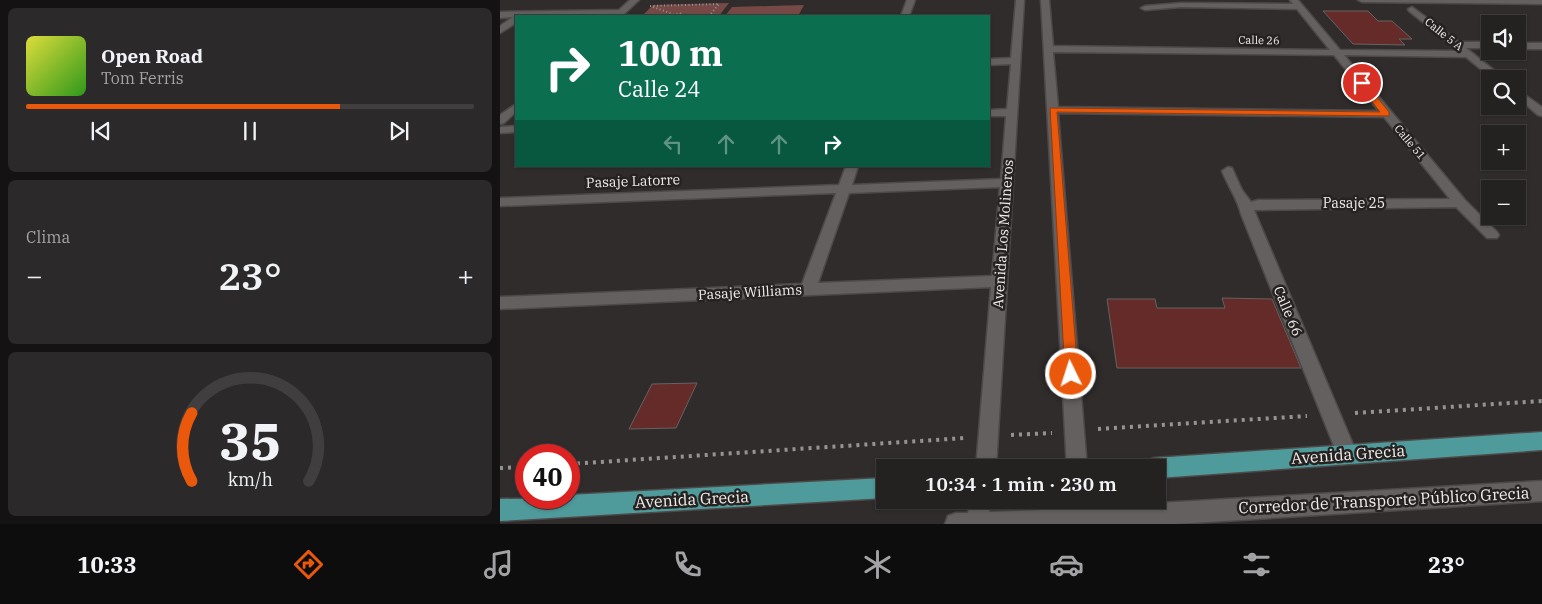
<!DOCTYPE html>
<html lang="es">
<meta charset="utf-8">
<style>
body{margin:0;font-family:"IBM Plex Serif",serif;background:#2c292a;color:#f1f3f6;height:100vh;display:flex;flex-direction:column;font-size:19px;white-space:nowrap}
*{box-sizing:border-box;margin:0}
p{font-size:16px;color:#a3a3a5}
.icon{flex:none;width:28px;height:28px;fill:none;stroke:currentColor;stroke-width:2;stroke-linecap:round;stroke-linejoin:round}
.map{position:relative;flex:1;overflow:hidden}
.sheet{display:flex;flex-direction:column;gap:8px;padding:8px;background:#141212;width:500px}
.sheet>*{flex:none}
.hud{position:absolute;left:15px;top:15px;width:475px;height:152px;border-radius:0px;box-shadow:0 1px 4px #0004,0 0 0 1px #413e3f;background:#0b6e4f;color:#fff;overflow:hidden}
.controls{position:absolute;left:981px;top:15px;display:grid;gap:10px}
.controls a{display:grid;place-items:center;width:45px;height:45px;border-radius:0px;background:#242121;box-shadow:0 1px 4px #0004,0 0 0 1px #413e3f;font-size:25px}
.speed{position:absolute;left:15px;top:444px;display:flex;gap:10px;font-size:25px;font-weight:700;text-align:center}
.speed>*{display:grid;place-content:center;width:65px;height:65px;border-radius:50%;background:#242121;box-shadow:0 1px 4px #0004,0 0 0 1px #413e3f;line-height:1}
.speed .limit{border:8px solid #d22;background:#fff;color:#111}
.pin{position:absolute;display:grid;place-items:center;width:42px;height:42px;color:#fff;margin:-21px;border:2px solid #fff;border-radius:50%;box-shadow:0 1px 5px #0007}
.me{position:absolute;width:55px;margin:-28px;rotate:356deg;stroke-linejoin:round;filter:drop-shadow(0 0 4px #0008)}
.turn{display:flex;align-items:center;gap:18px;height:105px;padding:0 20px;font-size:22px}
.turn .icon{width:65px;height:65px;stroke-width:2.5}
.turn b{display:block;font-size:35px;line-height:42px}
.lanes{display:flex;align-items:center;height:48px;padding:0 20px;background:#0003;justify-content:center;gap:25px;direction:ltr}
.lanes .off{opacity:.35}
.big{font-size:38px;font-weight:600;line-height:1.1}
.sheet .card{flex:1;display:flex;flex-direction:column;justify-content:center;gap:8px;min-width:0;padding:0 18px;border-radius:8px;background:#2c292a}
.sheet .dial{align-items:center;gap:0}
.dial svg{height:130px;overflow:visible;fill:none;stroke:#413e3f;stroke-width:7;stroke-linecap:round;text-anchor:middle}
.dial text{fill:#f1f3f6;stroke:none}
.song{display:flex;align-items:center;gap:15px}
.cover{width:60px;height:60px;border-radius:8px;background:linear-gradient(135deg,hsl(60 70% 55%),hsl(110 70% 35%))}
.played{height:5px;border-radius:2px;background:linear-gradient(90deg,#ea580c 70%,#413e3f 70%)}
.keys{display:flex;justify-content:space-around;direction:ltr}
.heat{display:flex;justify-content:space-between;align-items:center;font-size:28px;direction:ltr}
.trip{position:absolute;left:376px;top:459px;width:290px;height:50px;border-radius:0px;background:#242121;box-shadow:0 1px 4px #0004,0 0 0 1px #413e3f;font-weight:600;line-height:50px;text-align:center}
.tabs{display:flex;height:80px;justify-content:space-around;align-items:center;background:#0e0d0d;color:#a3a3a5}
.tabs .icon{width:35px;height:35px}
.tabs .on{color:#ea580c}
.tabs b{font-size:22px;color:#f1f3f6}
main{display:flex;flex:1;min-height:0}
.map>svg:first-child{display:block}
.green{fill:#764946}
.building{fill:#652b29;stroke:#676262}
.lines{fill:none;stroke-linecap:round;stroke-linejoin:round}
.minor-casing{stroke:#4c4948;stroke-width:3}
.major-casing{stroke:#4c4948;stroke-width:3}
.path-far1{stroke:#969393;stroke-width:2;stroke-dasharray:1 2.5;stroke-linecap:butt}
.path{stroke:#969393;stroke-width:4;stroke-dasharray:3 5;stroke-linecap:butt}
.minor{fill:#656060;fill-rule:evenodd}
.major{fill:#4f9a9b;fill-rule:evenodd}
.route{fill:#ea580c;stroke:#983908}
.labels{text-anchor:middle;stroke-width:5;stroke-linejoin:round;paint-order:stroke}
.far-street-label{font-size:11px;fill:#efecec;stroke:#262222}
.street-label{font-size:14px;fill:#efecec;stroke:#262222}
.near-street-label{font-size:16px;fill:#efecec;stroke:#262222}
</style>
<main>
<section class="sheet">
<div class="card">
<div class="song"><i class="cover"></i><div><b>Open Road</b><p>Tom Ferris</p></div></div>
<div class="played"></div>
<div class="keys"><svg class="icon" aria-label="previous" viewBox="0 0 24 24"><path d="M18 5L8 12l10 7zM5 5v14"/></svg><svg class="icon" aria-label="pause" viewBox="0 0 24 24"><path d="M8 5v14M16 5v14"/></svg><svg class="icon" aria-label="next" viewBox="0 0 24 24"><path d="M6 5l10 7-10 7zM19 5v14"/></svg></div>
</div>
<div class="card"><p>Clima</p>
<div class="heat"><a>−</a><b class="big">23°</b><a>+</a></div>
</div>
<div class="card dial"><svg viewBox="0 0 100 80">
<path d="M14 69A42 42 0 1 1 86 69"/>
<path d="M14 69A42 42 0 0 1 14 27" stroke="#ea580c"/>
<text x="50" y="56" font-size="32" font-weight="700">35</text>
<text x="50" y="72" font-size="11">km/h</text>
</svg></div>
</section>
<div class="map">
<svg width="1042" height="524" viewBox="0 0 1042 524">
<rect width="100%" height="100%" fill="#302c2c"/>
<g class="green">
<polygon points="229,3 219,16 142,16 153,5"/>
<polygon points="304,5 298,16 225,16 232,7"/>
</g>
<g class="building">
<polygon points="823,11 868,11 878,21 892,21 912,39 899,39 905,45 853,44"/>
<polygon points="722,298 772,299 801,368 617,368 607,299 655,299 657,308 725,308"/>
<polygon points="197,383 176,428 129,429 152,384"/>
</g>
<g class="lines">
<defs>
<g id="minor">
<polygon points="130,0 139,0 122,16 113,16 114,15 16,16 16,23 0,33 0,26 13,17 0,18 0,12 119,10"/>
<polygon points="407,0 415,0 409,16 401,16"/>
<path d="M516 0H524L496 468H476L491 287 0 309V297L302 284 336 193 0 206V198L339 185 346 166H358L352 185 501 179 506 116H489V110L507 109 511 64 489 65V59L511 58ZM500 187 492 276 318 283 349 193Z"/>
<path d="M541 0H549L553 46 830 50 797 9 681 7 645 10 641 8 645 6 681 3 793 4 790 0H798L840 50 959 51 909 11 908 9 912 7 959 42H990V48H966L1005 79H993L966 57 844 55 965 200 997 232 999 235 997 238H987L956 207 754 210 857 454 854 461 847 463 840 461 741 214C738 200 728 186 722 171L728 167 732 168 742 190 751 202 758 200 950 199 884 117 558 113 587 468H567ZM553 52 834 55 879 111 558 107Z"/>
<polygon points="858,0 1042,0 1042,4 862,2"/>
<rect x="1018" y="43" width="24" height="6"/>
<polygon points="1018,90 1042,107 1042,116 1038,115 1018,98"/>
<polygon points="16,104 16,112 4,123 0,124 0,115"/>
<polygon points="16,126 16,132 0,133 0,127"/>
<polygon points="1042,481 1042,501 676,524 445,524 448,516 456,513 468,513 470,500 492,500 489,512 569,509 568,500 590,500 590,507"/>
</g>
<g id="major">
<polygon points="1042,432 1042,450 658,478 658,468 644,468 647,461 654,458"/>
<polygon points="385,478 385,498 0,521 0,499 69,498 69,495"/>
</g>
</defs>
<use href="#minor" class="minor-casing"/>
<use href="#major" class="major-casing"/>
<g class="path-far1">
<polyline points="150,6 219,4 209,16"/>
<polyline points="153,7 173,14"/>
<polyline points="170,16 180,13 184,16"/>
<polyline points="198,16 210,16"/>
</g>
<g class="path">
<polyline points="855,413 1042,401"/>
<polyline points="598,429 807,416"/>
<polyline points="511,435 552,433"/>
<polyline points="69,464 465,438"/>
<polyline points="0,468 26,467"/>
</g>
<use href="#minor" class="minor"/>
<use href="#major" class="major"/>
</g>
<polygon class="route" points="859,81 864,81 889,112 889,116 557,112 578,374 576,378 571,380 567,378 565,374 550,108 880,112 859,85"/>
<g class="labels">
<g class="far-street-label">
<text transform="translate(944 34) rotate(38)" y="4">Calle 5 A</text>
<text transform="translate(759 40) rotate(1)" y="4">Calle 26</text>
<text transform="translate(910 142) rotate(50)" y="4">Calle 51</text>
</g>
<g class="street-label">
<text transform="translate(133 181) rotate(-2)" y="5">Pasaje Latorre</text>
<text x="854" y="208">Pasaje 25</text>
<text transform="translate(503 234) rotate(-86)" y="5">Avenida Los Molineros</text>
<text transform="translate(250 292) rotate(-3)" y="5">Pasaje Williams</text>
<text transform="translate(788 311) rotate(67)" y="5">Calle 66</text>
</g>
<g class="near-street-label">
<text transform="translate(848 454) rotate(-4)" y="6">Avenida Grecia</text>
<text transform="translate(192 499) rotate(-3)" y="6">Avenida Grecia</text>
<text transform="translate(884 500) rotate(-3)" y="6">Corredor de Transporte Público Grecia</text>
</g>
</g>
</svg>
<div class="controls">
<a><svg class="icon" aria-label="sound" viewBox="0 0 24 24"><path d="M4 9h4l5-4v14l-5-4H4zM17 9q2 3 0 6"/></svg></a>
<a><svg class="icon" aria-label="search" viewBox="0 0 24 24"><circle cx="10" cy="10" r="6"/><path d="M15 15l6 6"/></svg></a>
<a>+</a>
<a>−</a>
</div>
<div class="speed"><div class="limit">40</div></div>
<div class="pin" style="left:862px;top:83px;background:#d93025"><svg class="icon" aria-label="arrive" viewBox="0 0 24 24"><path d="M6 21V4h12l-3 4 3 4H6"/></svg></div>
<svg class="me" style="left:571px;top:374px" viewBox="-20 -20 40 40"><circle r="17" fill="#ea580c" stroke="#fff" stroke-width="3"/><path d="M0-11L8 9 0 5-8 9z" fill="#fff"/></svg>
<div class="trip">10:34 · 1 min · 230 m</div>
<div class="hud">
<div class="turn"><svg class="icon" aria-label="right" viewBox="0 0 24 24"><path d="M7 20v-9h11M14 6l5 5-5 5"/></svg><div><b>100 m</b>Calle 24</div></div>
<div class="lanes"><svg class="icon off" aria-label="left" viewBox="0 0 24 24"><path d="M17 20v-9H6M10 6l-5 5 5 5"/></svg><svg class="icon off" aria-label="ahead" viewBox="0 0 24 24"><path d="M12 20V5M6 11l6-6 6 6"/></svg><svg class="icon off" aria-label="ahead" viewBox="0 0 24 24"><path d="M12 20V5M6 11l6-6 6 6"/></svg><svg class="icon" aria-label="right" viewBox="0 0 24 24"><path d="M7 20v-9h11M14 6l5 5-5 5"/></svg></div>
</div>
</div>
</main>
<nav class="tabs">
<b>10:33</b>
<svg class="icon on" aria-label="directions" viewBox="0 0 24 24"><path d="M12 3l9 9-9 9-9-9zM9 14v-3h6M13 9l2 2-2 2"/></svg>
<svg class="icon" aria-label="music" viewBox="0 0 24 24"><path d="M9 18V5l10-2v13"/><circle cx="6" cy="18" r="3"/><circle cx="16" cy="16" r="3"/></svg>
<svg class="icon" aria-label="phone" viewBox="0 0 24 24"><path d="M5 4h4l2 5-3 2q2 4 5 5l2-3 5 2v4C11 20 4 13 5 4z"/></svg>
<svg class="icon" aria-label="climate" viewBox="0 0 24 24"><path d="M12 3v18M4 7l16 10M4 17L20 7"/></svg>
<svg class="icon" aria-label="car" viewBox="0 0 24 24"><path d="M5 17H2v-5l4-1 3-4h7l3 4 3 1v5h-3M9 17h6M6 11h13"/><circle cx="7" cy="17" r="2"/><circle cx="17" cy="17" r="2"/></svg>
<svg class="icon" aria-label="filters" viewBox="0 0 24 24"><path d="M4 7h16M4 17h16"/><circle cx="9" cy="7" r="2"/><circle cx="15" cy="17" r="2"/></svg>
<b>23°</b>
</nav>
